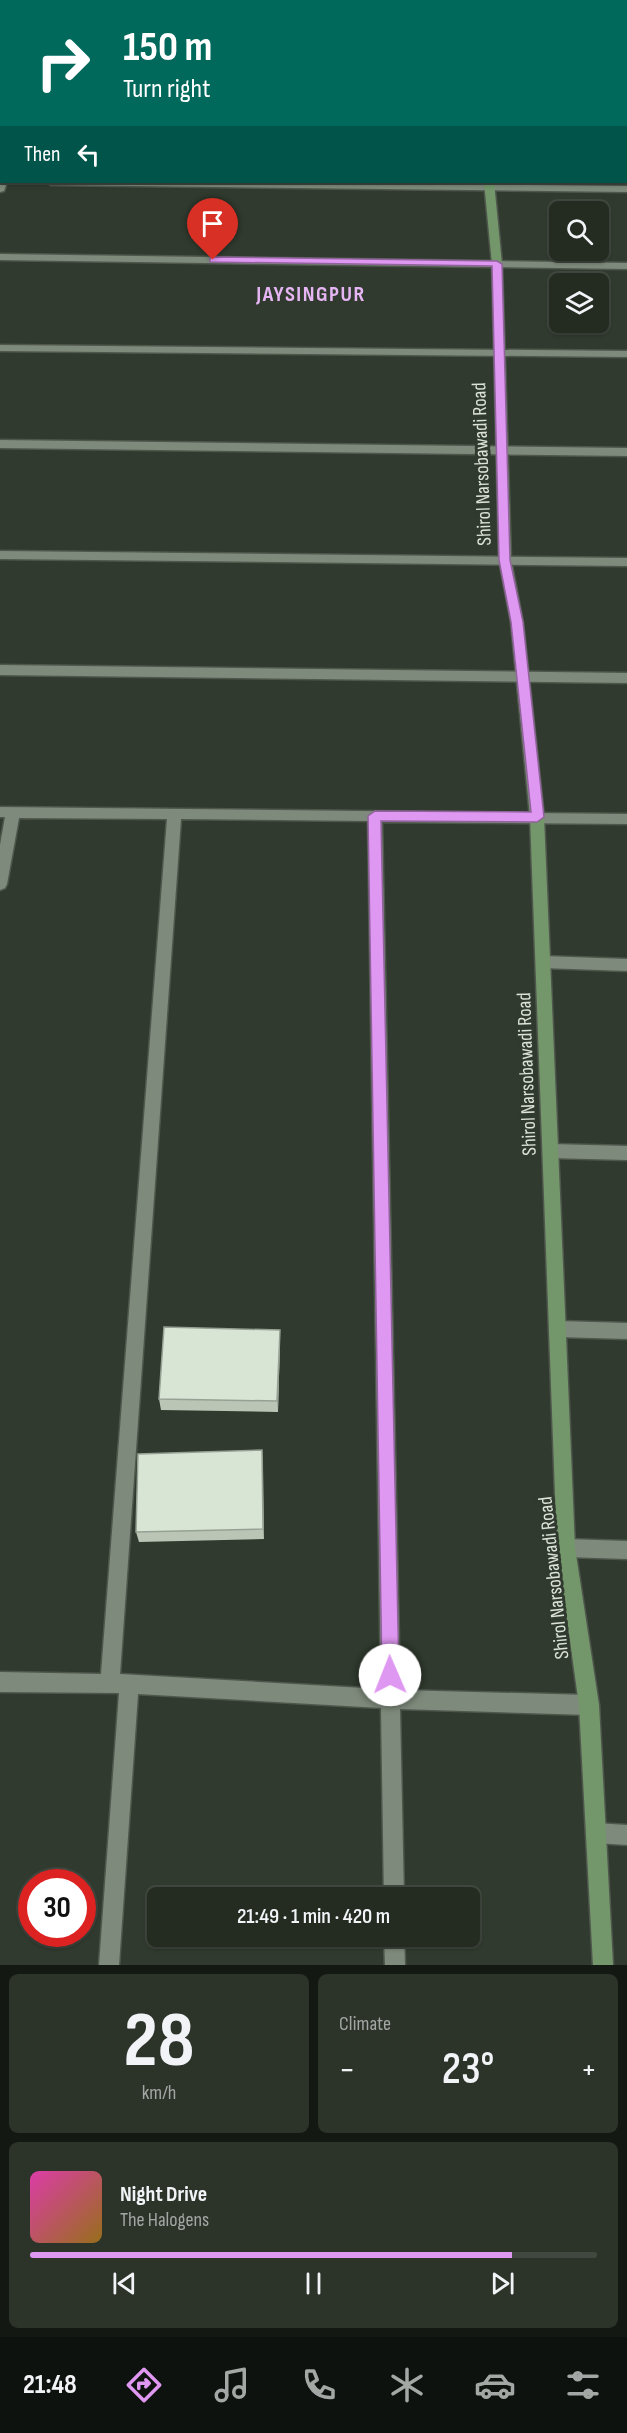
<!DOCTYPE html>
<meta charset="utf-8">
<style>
body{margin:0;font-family:"Sofia Sans Condensed",sans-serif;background:#2c342a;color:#f1f3f6;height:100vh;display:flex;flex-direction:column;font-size:22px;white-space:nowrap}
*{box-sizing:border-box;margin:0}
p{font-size:20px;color:#a3a7a5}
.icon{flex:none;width:33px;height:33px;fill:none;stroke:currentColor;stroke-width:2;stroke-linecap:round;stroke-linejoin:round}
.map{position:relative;height:1965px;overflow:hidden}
.panel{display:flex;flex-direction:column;gap:9px;padding:9px;background:#141813;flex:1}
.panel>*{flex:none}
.hud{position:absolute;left:0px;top:0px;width:627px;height:183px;box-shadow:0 2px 4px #0004,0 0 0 2px #414840;background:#00695c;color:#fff;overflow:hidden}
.buttons{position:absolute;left:549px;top:201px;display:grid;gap:12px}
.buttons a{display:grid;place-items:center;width:60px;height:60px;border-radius:9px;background:#242c22;box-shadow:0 2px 4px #0004,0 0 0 2px #414840;font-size:30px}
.speed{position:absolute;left:18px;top:1869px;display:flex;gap:12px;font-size:30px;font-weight:700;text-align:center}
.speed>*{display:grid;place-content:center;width:78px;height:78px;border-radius:50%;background:#242c22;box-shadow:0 2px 4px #0004,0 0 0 2px #414840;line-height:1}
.speed .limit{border:9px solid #d22;background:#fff;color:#111}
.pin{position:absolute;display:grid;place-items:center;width:51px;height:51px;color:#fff;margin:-62px -26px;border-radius:50% 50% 50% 0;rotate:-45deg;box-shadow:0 0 6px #0007}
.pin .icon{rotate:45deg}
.me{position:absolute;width:66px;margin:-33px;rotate:359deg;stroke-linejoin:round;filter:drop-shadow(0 0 4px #0008)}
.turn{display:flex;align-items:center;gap:21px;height:126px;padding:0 24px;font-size:27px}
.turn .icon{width:78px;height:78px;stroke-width:2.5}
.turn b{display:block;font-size:42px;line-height:51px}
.then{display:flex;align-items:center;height:57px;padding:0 24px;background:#0003;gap:12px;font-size:22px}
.big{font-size:45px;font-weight:600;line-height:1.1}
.panel .widget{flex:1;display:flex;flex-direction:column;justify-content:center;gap:9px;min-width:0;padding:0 21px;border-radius:9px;background:#2c342a}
.panel .dial{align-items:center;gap:0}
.dial b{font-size:78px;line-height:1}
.song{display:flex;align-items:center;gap:18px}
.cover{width:72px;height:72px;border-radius:9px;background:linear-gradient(135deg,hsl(320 70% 55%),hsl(40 70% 35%))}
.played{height:6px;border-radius:3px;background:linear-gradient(90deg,#df98f1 85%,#414840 85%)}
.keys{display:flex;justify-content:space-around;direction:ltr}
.heat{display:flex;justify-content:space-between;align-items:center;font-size:33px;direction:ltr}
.panel .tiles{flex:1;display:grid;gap:9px;grid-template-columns:1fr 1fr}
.widget:last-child{grid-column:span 2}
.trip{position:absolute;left:147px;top:1887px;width:333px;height:60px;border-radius:9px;background:#242c22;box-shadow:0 2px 4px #0004,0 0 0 2px #414840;font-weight:600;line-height:60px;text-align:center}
.dock{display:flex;height:96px;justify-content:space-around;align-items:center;background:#0e120e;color:#a3a7a5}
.dock .icon{width:42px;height:42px}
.dock .current{color:#df98f1}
.dock b{font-size:27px;color:#f1f3f6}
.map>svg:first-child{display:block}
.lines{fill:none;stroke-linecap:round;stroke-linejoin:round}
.minor-casing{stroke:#4f574d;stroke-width:3}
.secondary-casing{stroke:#4f574d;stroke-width:3}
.trunk-casing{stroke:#4f574d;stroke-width:4}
.minor{fill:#7e8a7b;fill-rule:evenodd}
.secondary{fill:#74966b;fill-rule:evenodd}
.trunk{fill:#64aa50;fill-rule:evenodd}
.wall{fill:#bac5b6}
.shaded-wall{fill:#97a094}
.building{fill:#d8e5d4;stroke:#97a094;stroke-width:1.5}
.route{fill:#df98f1;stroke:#91639d;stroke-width:1.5}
.labels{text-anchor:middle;stroke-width:6;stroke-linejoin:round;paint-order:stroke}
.street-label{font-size:20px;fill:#dce2da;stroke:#303a2e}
.far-district-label{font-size:22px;font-weight:bold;letter-spacing:1.5px;fill:#e6b5f4;stroke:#303a2e}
</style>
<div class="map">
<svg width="627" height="1965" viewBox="0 0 627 1965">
<rect width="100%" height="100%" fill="#303a2e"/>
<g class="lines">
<defs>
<g id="minor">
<rect x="33" y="0" width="10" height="2"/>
<rect x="0" y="78" width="2" height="6"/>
<polygon points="0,179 7,182 4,191 0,192"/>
<polygon points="46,182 265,182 627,186 627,192 51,185"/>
<polygon points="0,254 627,263 627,269 0,260"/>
<polygon points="0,345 627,351 627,357 0,351"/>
<polygon points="0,440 627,448 627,456 0,448"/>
<polygon points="0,551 627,558 627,566 0,559"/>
<polygon points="0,665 627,673 627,683 0,675"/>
<path d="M0 807 627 814V824L382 822 400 1690 589 1695 596 1698 599 1705 596 1712 589 1715 400 1709 404 1898H384L381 1708 138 1694 119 1965H99L119 1693 0 1692V1672L101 1674 167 819 19 818 7 884 5 888 0 890V845L5 817H0ZM181 819 368 821 381 1689 120 1674Z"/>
<polygon points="543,956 627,959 627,971 543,968 538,966 536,962 538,958"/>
<polygon points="551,1144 627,1146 627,1160 551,1158 545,1156 543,1151 545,1146"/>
<polygon points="558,1321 627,1323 627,1339 558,1337 552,1335 549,1329 552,1323"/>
<polygon points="566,1539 627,1541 627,1559 566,1557 560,1554 557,1548 560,1542"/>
<polygon points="596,1823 627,1825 627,1845 596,1843 589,1840 586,1833 589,1826"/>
<polygon points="384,1936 404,1936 405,1965 385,1965"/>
</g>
<g id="secondary">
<rect x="474" y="0" width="10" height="2"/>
<polygon points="484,182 494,182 502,264 511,560 523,623 544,817 575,1548 599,1705 613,1965 593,1965 579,1705 557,1548 530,817 511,623 499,560 492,264"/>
</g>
<g id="trunk">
<rect x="626" y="66" width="1" height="6"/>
<rect x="0" y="116" width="2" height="6"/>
</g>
</defs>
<use href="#minor" class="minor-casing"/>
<use href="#secondary" class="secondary-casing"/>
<use href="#trunk" class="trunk-casing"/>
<use href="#minor" class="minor"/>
<use href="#secondary" class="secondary"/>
<use href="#trunk" class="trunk"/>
</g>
<g class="wall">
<polygon points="280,1342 278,1412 161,1410 159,1399"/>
<polygon points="262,1450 264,1539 139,1542 136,1532"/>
</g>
<g class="shaded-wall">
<polygon points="280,1330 280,1342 278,1412 277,1401"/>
<polygon points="262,1450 263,1461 264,1539 263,1529"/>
</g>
<g class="building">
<polygon points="164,1327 280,1330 277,1401 159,1399"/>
<polygon points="262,1450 263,1529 136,1532 138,1454"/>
</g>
<polygon class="route" points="213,257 497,261 502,264 510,560 523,622 544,817 537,822 381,821 399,1675 396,1681 390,1684 384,1681 382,1675 368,816 375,811 531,812 511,622 499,560 492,266 210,262 210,258"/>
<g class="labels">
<g class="street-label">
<text transform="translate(481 464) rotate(-92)" y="7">Shirol Narsobawadi Road</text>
<text transform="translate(526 1074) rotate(-92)" y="7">Shirol Narsobawadi Road</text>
<text transform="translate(553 1578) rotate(-96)" y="7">Shirol Narsobawadi Road</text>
</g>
<g class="far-district-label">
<text x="311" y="301">JAYSINGPUR</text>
</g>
</g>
</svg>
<div class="buttons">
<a><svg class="icon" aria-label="search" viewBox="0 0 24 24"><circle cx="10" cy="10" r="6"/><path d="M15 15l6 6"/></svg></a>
<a><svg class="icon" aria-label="layers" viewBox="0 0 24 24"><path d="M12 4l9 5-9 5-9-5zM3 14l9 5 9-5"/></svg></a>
</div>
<div class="speed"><div class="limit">30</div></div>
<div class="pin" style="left:213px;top:260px;background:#d93025"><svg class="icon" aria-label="arrive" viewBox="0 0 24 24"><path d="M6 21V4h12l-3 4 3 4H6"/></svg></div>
<svg class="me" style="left:390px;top:1675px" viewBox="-20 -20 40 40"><circle r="19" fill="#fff"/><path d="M0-13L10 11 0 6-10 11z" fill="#df98f1"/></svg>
<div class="trip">21:49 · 1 min · 420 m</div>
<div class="hud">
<div class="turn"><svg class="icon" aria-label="right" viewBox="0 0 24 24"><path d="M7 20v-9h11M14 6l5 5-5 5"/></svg><div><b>150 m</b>Turn right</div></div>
<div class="then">Then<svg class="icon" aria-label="left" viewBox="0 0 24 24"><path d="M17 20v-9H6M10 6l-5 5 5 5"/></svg></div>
</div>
</div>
<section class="panel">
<div class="tiles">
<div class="widget dial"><b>28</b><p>km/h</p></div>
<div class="widget"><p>Climate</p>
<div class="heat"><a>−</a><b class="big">23°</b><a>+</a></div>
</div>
<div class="widget">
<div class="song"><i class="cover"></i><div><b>Night Drive</b><p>The Halogens</p></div></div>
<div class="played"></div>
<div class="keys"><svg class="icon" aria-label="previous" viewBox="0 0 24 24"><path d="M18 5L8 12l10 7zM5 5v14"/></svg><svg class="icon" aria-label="pause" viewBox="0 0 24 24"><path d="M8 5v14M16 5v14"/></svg><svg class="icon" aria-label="next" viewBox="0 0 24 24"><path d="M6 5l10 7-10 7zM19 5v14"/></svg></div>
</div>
</div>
</section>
<nav class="dock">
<b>21:48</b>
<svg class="icon current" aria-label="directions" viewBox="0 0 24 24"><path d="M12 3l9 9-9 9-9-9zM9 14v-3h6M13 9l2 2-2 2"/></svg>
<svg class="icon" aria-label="music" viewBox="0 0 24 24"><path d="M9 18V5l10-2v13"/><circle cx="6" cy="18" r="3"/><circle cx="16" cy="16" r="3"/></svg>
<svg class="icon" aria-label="phone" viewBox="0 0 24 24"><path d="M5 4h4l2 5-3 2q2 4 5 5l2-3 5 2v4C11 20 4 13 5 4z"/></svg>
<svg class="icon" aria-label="climate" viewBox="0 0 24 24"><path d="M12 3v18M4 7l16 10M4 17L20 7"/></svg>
<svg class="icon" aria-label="car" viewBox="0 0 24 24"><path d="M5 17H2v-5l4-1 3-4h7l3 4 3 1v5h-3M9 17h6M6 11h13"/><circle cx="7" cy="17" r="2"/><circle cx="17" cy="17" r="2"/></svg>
<svg class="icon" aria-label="filters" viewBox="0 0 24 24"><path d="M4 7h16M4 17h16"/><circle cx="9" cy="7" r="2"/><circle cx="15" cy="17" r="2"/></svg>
</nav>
